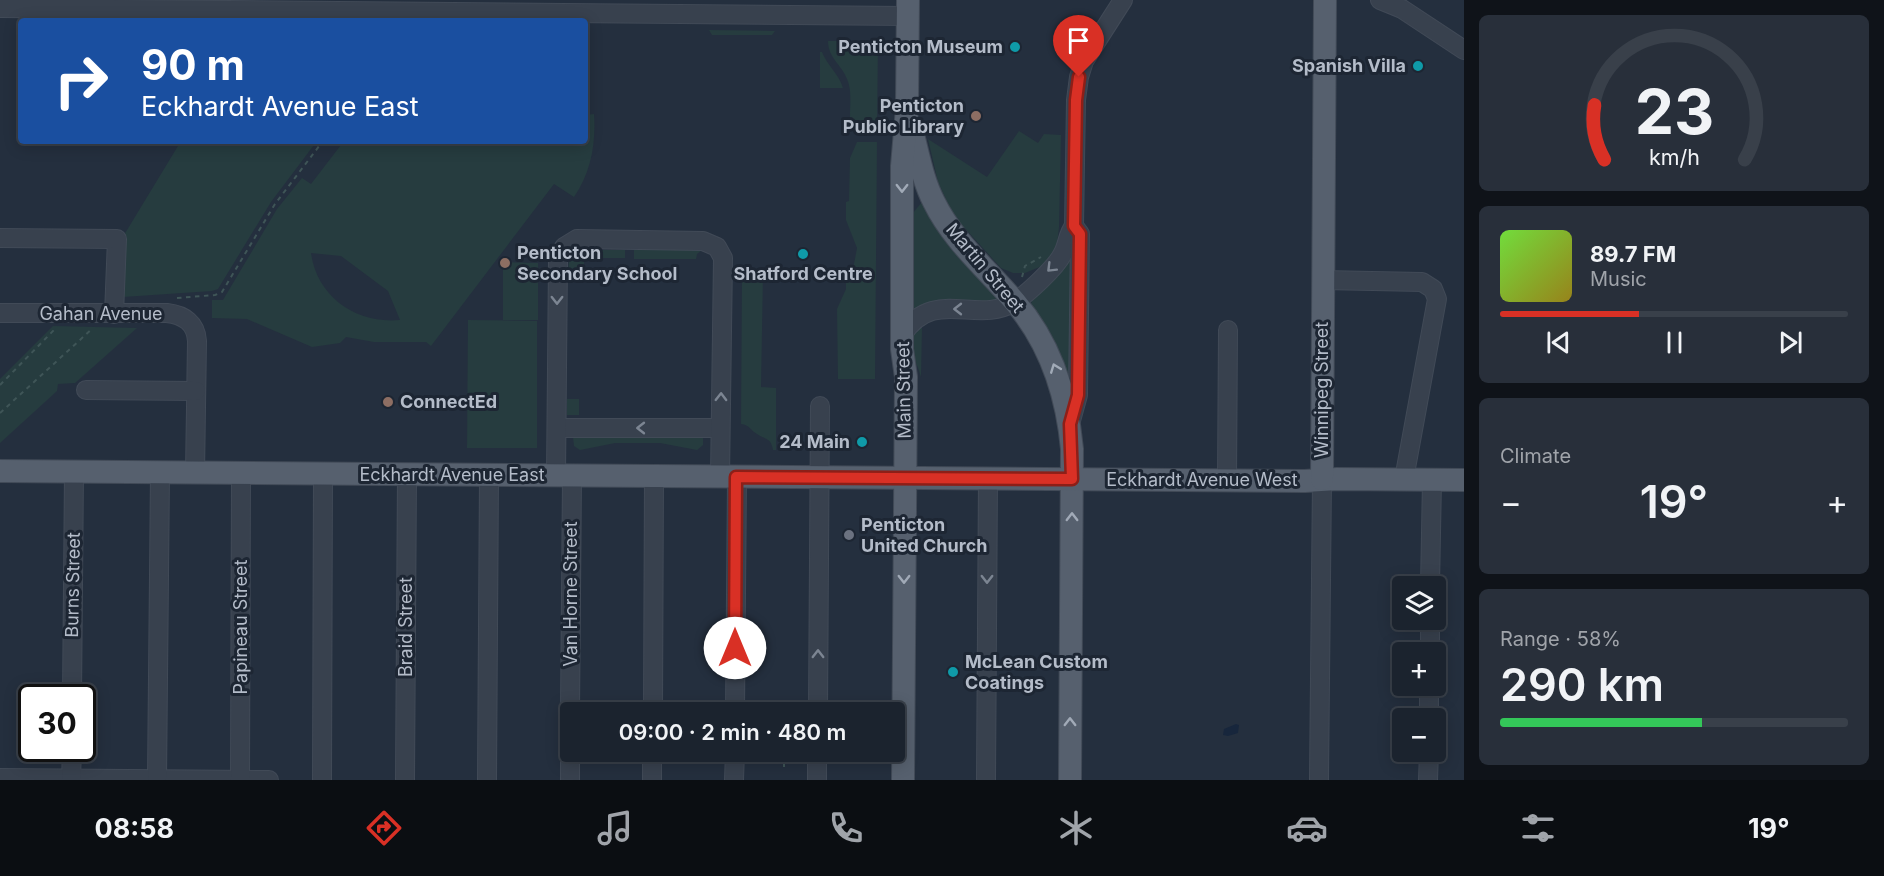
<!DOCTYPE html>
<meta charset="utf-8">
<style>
body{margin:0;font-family:Inter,sans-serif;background:#282f3a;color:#f1f3f6;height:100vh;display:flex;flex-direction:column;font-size:22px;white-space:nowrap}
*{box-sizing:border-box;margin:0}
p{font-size:20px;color:#a0a4aa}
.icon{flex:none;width:33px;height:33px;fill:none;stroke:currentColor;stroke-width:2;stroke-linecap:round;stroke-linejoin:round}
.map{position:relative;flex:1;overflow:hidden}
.details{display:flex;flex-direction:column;gap:15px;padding:15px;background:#0f1319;width:420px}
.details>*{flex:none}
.banner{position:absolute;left:18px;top:18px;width:570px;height:126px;border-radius:6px;box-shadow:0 3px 15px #0003,0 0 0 2px #39404a;background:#1a4fa0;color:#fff;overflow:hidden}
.tools{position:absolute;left:1392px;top:576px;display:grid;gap:12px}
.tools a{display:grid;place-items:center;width:54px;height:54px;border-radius:6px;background:#1b232e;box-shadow:0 3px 15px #0003,0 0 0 2px #39404a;font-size:30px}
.speed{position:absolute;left:18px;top:684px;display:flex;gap:12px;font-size:30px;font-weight:700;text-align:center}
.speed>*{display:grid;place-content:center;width:78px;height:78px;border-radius:50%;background:#1b232e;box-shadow:0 3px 15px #0003,0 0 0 2px #39404a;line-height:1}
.speed .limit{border:3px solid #111;border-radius:9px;background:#fff;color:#111}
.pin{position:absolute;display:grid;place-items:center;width:51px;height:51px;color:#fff;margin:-62px -26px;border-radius:50% 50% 50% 0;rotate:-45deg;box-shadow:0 0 6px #0007}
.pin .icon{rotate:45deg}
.me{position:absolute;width:66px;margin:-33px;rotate:0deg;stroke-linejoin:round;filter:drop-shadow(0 0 4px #0008)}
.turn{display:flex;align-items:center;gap:21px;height:126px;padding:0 24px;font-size:27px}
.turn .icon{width:78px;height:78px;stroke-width:2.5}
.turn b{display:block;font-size:42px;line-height:51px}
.big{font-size:45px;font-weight:600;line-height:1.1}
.details .widget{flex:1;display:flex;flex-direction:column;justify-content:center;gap:9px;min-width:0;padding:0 21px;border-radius:9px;background:#282f3a}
.details .dial{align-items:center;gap:0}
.dial svg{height:156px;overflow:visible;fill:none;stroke:#39404a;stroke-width:7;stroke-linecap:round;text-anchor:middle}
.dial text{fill:#f1f3f6;stroke:none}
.song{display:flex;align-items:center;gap:18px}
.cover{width:72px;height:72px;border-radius:9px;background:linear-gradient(135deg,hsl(100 70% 55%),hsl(50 70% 35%))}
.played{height:6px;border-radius:3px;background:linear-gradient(90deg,#d93025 40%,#39404a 40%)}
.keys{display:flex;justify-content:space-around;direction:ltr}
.heat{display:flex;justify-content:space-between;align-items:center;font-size:33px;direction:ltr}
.charge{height:9px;border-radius:4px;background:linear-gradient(90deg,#34c759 58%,#39404a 0)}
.trip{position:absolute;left:560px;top:702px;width:345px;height:60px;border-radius:6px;background:#1b232e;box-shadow:0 3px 15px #0003,0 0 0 2px #39404a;font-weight:600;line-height:60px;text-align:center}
.dock{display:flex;height:96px;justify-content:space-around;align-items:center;background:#0b0e12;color:#a0a4aa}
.dock .icon{width:42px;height:42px}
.dock .selected{color:#d93025}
.dock b{font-size:27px;color:#f1f3f6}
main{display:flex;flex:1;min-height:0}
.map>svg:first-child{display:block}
.green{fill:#263c3f;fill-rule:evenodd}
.water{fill:#17263c}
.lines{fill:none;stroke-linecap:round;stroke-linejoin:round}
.minor-casing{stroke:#414a57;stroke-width:20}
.major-casing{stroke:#414a57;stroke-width:24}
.path{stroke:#3f5557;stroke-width:2;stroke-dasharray:4.5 4.5;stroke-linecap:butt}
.minor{stroke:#38414e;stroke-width:18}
.major{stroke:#56606e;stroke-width:22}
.oneway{stroke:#a1aab7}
.oneway2{stroke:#7c8592}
.route-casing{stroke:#8d1f18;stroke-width:15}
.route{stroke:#d93025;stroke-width:10}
.culture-dot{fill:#0f9aa8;stroke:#1d2633;stroke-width:2}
.education-dot{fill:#8d6e63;stroke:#1d2633;stroke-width:2}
.worship-dot{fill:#6b7280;stroke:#1d2633;stroke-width:2}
.labels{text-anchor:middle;stroke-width:6;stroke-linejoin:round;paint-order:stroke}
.poi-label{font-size:18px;font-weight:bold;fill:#b4bcc9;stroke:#1d2633;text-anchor:end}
.street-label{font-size:18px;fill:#b4bcc9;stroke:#1d2633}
</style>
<main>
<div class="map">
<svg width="1464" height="780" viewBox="0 0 1464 780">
<rect width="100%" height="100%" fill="#242f3e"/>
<g class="green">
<polygon points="709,30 775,31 772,35 712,35"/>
<path d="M828 41H878L877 135H857L853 126 852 117H850C850 105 852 90 847 79 842 65 828 58 828 41Z"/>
<path d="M820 52H822C827 65 839 74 843 88H820Z"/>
<path d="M594 114C596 144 591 172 574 197L554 184 431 346 426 342H374L346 337 340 343 312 347 247 319 212 318V300H223L277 209 302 178 311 184 344 141H585V115ZM311 253 341 256 388 291 400 320C356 324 317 297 311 253Z"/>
<polygon points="1019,131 1038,143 1044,134 1061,135 1059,227 1057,245 1051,257 1042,266 1025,273 1013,273 1001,268 961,224 949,206 938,182 928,139 987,177"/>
<polygon points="181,141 317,141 271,202 218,289 212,291 123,297 124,235"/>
<polygon points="857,142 877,142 875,379 838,379 837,309 846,289 846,281 854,264 857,248 846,220 846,202 849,201 850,158"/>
<polygon points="922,202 1004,300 915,312 913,309 911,222 913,213"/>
<polygon points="1071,248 1072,385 1031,305 1032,299"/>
<polygon points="580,250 625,250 625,258 569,258 574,252"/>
<polygon points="634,250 702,250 697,254 696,259 634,259"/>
<polygon points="569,261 584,261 584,273 568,273"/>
<polygon points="503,262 538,263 538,320 503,320"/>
<path d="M742 274H763L761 387 776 388V450H773C771 438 766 440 757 434 750 430 750 425 741 424Z"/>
<polygon points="468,320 537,321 537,448 467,448"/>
<path d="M918 324 922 327 921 377C914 351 904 351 918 324Z"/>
<polygon points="53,326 137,328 75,383 58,384 57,391 0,443 0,379"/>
<rect x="567" y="399" width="12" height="16"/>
<polygon points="703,436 703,445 697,450 660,443 615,443 580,450 574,446 573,437"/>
</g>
<polygon class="water" points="1236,724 1239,725 1238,733 1228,736 1223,735 1224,729"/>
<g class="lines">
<defs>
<g id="minor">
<polyline points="1380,0 1402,9 1464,50"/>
<polyline points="0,8 907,16"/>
<polyline points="1074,226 1076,100 1079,77 1084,61 1123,0"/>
<polyline points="0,238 117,239 114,314"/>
<polyline points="1323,280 1422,282 1433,289 1437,299 1404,479"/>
<path d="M0 313H167C184 315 196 323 197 341L195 473"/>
<path d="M902 335C935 285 977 327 1016 301 1028 293 1055 268 1062 255 1068 245 1067 235 1074 226"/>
<polyline points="86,390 196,391"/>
<polyline points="1070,424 1078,395 1080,234 1074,226"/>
<polyline points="557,428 720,428"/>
<polyline points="556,476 558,260 564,247 577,239 703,241 717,247 723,258 720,477"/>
<polyline points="1227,480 1228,330"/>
<polyline points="1430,586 1432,480"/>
<polyline points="1430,652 1430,620"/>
<polyline points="72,698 74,472"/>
<polyline points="570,712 572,476"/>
<polyline points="653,712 654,476"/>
<polyline points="735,712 737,477"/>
<polyline points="818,712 820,406"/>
<polyline points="1429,718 1429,686"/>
<polyline points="0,778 269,780"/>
<polyline points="71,780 72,748"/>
<polyline points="157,780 160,473"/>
<polyline points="240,780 241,473"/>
<polyline points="322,780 323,474"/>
<polyline points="405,780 407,474"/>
<polyline points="487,780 489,475"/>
<polyline points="570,780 570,752"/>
<polyline points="652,780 652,752"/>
<polyline points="734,780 735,752"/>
<polyline points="817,780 817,752"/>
<polyline points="986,780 988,478"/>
<polyline points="1319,780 1322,479"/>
<polyline points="1428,780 1429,752"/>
</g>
<g id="major">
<path d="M911 127C918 152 922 179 934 202 953 241 987 269 1015 302 1051 344 1067 395 1072 449L1070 780"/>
<polyline points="0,471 1305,481 1337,479 1464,480"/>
<polyline points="1322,479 1325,0"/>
<polyline points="903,780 906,377 902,349 902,166 907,108 908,0"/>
</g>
</defs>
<use href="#minor" class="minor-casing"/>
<use href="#major" class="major-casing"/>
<g class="path">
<polyline points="1022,277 1025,266 1041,257"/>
<polyline points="177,298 215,295 222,292 275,204 323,141"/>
<polyline points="0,385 55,329"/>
<polyline points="0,413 93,328"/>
<polyline points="784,767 784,752"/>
</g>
<use href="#minor" class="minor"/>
<use href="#major" class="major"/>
</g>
<defs><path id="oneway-chevron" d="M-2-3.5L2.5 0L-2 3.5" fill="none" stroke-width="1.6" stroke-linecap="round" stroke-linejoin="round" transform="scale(1.5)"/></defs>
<g class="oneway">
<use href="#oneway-chevron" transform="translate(902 188) rotate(90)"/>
<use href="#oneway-chevron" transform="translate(1055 368) rotate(-111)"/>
<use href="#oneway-chevron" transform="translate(1072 517) rotate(-90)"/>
<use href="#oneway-chevron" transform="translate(904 579) rotate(90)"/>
<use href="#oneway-chevron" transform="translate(1070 722) rotate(-90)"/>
</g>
<g class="oneway2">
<use href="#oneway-chevron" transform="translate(1051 268) rotate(135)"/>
<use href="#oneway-chevron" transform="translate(557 300) rotate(90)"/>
<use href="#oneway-chevron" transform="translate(958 309) rotate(-180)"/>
<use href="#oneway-chevron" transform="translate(721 397) rotate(-89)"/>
<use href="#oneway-chevron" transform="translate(641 428) rotate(-180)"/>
<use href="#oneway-chevron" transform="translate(987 579) rotate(90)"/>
<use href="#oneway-chevron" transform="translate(818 654) rotate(-90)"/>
</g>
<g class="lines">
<defs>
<polyline id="route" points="735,648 736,477 1072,479 1070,424 1078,395 1080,234 1074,226 1076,100 1079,77"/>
</defs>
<use href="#route" class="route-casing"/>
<use href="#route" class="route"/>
</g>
<g class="culture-dot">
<circle cx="1015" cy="47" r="6"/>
<circle cx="1418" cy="66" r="6"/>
<circle cx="803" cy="254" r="6"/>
<circle cx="862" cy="442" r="6"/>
<circle cx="953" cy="672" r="6"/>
</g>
<g class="education-dot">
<circle cx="976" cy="116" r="6"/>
<circle cx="505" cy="263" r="6"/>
<circle cx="388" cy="402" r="6"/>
</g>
<circle class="worship-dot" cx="849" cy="535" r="6"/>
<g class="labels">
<g class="poi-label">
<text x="1003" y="53">Penticton Museum</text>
<text x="1406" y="72">Spanish Villa</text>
<text x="964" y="112">Penticton<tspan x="964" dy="21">Public Library</tspan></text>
<text x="517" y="259" text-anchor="start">Penticton<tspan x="517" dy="21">Secondary School</tspan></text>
<text x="803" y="280" text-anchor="middle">Shatford Centre</text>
<text x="400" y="408" text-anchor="start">ConnectEd</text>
<text x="850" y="448">24 Main</text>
<text x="861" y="531" text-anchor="start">Penticton<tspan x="861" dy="21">United Church</tspan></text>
<text x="965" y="668" text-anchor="start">McLean Custom<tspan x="965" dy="21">Coatings</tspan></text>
</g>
<g class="street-label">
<text transform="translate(985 268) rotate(50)" y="6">Martin Street</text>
<text x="101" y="320">Gahan Avenue</text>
<text transform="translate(904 390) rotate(-91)" y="6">Main Street</text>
<text transform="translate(1322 390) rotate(-90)" y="6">Winnipeg Street</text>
<text x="452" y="481">Eckhardt Avenue East</text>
<text x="1202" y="486">Eckhardt Avenue West</text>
<text transform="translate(73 585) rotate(-89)" y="6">Burns Street</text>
<text transform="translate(571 594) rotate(-90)" y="6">Van Horne Street</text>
<text transform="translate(241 627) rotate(-90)" y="6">Papineau Street</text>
<text transform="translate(406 627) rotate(-90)" y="6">Braid Street</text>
</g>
</g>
</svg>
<div class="tools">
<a><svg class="icon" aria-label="layers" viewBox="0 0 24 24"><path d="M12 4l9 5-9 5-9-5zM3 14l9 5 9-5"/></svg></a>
<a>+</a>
<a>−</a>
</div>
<div class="speed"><div class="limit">30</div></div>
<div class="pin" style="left:1079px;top:77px;background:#d93025"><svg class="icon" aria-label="arrive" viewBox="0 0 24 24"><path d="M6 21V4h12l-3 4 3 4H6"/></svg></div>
<svg class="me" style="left:735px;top:648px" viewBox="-20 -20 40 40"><circle r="19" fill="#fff"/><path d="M0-13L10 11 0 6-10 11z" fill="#d93025"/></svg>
<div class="trip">09:00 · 2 min · 480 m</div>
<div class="banner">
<div class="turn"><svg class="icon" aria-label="right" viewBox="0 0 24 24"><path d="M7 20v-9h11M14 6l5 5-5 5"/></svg><div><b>90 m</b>Eckhardt Avenue East</div></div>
</div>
</div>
<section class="details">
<div class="widget dial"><svg viewBox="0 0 100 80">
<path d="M14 69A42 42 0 1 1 86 69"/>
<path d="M14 69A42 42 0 0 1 9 41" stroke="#d93025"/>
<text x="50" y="56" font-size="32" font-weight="700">23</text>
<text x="50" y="72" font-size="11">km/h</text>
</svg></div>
<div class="widget">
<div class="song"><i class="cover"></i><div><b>89.7 FM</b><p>Music</p></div></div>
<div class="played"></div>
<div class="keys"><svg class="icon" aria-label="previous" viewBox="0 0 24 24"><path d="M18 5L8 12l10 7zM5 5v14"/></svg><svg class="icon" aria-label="pause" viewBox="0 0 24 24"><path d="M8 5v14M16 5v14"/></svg><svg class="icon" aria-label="next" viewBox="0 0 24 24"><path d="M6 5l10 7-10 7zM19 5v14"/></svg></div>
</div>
<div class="widget"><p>Climate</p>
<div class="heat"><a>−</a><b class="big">19°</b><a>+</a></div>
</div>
<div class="widget"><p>Range · 58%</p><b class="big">290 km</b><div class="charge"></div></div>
</section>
</main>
<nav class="dock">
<b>08:58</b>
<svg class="icon selected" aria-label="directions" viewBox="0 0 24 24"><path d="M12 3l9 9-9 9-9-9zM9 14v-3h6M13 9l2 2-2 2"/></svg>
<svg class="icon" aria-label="music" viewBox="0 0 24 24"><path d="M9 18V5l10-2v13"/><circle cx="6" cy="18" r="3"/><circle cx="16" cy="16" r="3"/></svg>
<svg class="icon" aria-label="phone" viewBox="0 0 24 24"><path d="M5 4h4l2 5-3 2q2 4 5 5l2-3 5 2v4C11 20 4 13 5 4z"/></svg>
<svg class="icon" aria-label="climate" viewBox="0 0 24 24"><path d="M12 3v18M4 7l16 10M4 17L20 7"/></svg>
<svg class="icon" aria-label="car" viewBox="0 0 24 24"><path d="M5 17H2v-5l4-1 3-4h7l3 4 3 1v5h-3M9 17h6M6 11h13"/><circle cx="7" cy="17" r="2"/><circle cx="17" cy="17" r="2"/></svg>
<svg class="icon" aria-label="filters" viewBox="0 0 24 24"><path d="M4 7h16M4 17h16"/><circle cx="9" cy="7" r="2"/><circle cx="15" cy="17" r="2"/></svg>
<b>19°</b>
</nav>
